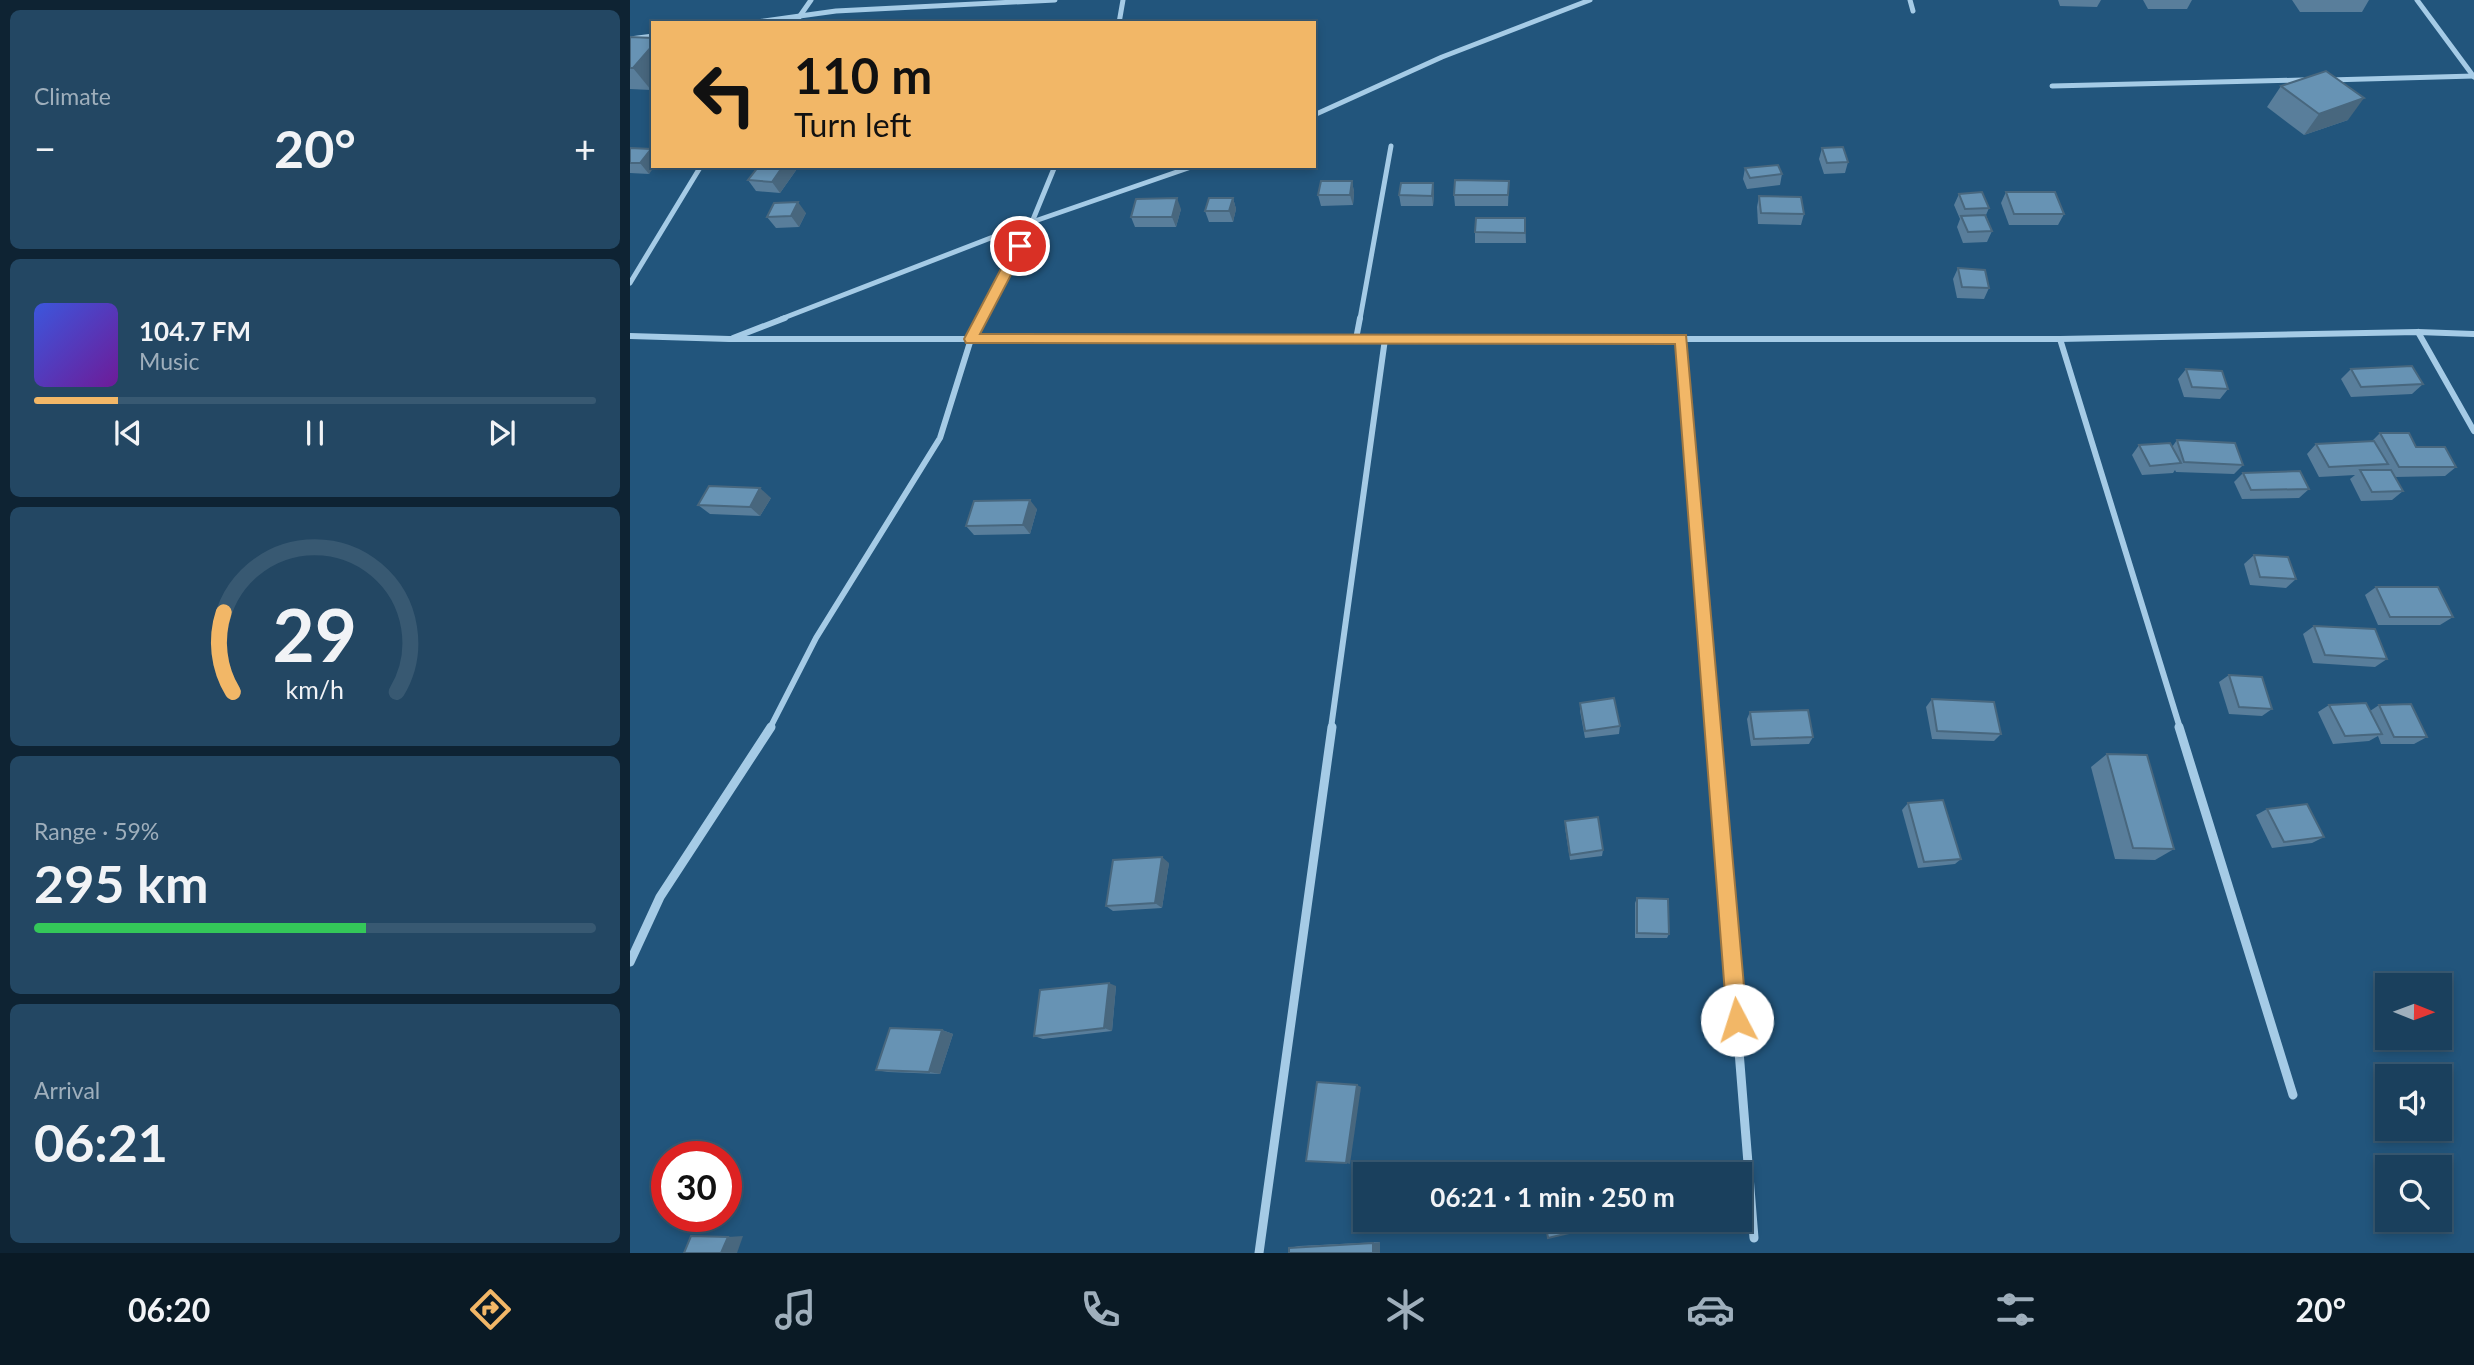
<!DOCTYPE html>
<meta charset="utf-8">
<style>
body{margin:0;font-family:Lato,sans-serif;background:#234763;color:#f1f3f6;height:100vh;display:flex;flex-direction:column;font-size:26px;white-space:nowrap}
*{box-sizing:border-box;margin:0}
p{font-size:23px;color:#9fafbc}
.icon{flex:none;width:38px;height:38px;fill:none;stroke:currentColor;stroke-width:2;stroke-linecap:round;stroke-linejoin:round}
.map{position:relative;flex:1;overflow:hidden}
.side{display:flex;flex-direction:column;gap:10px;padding:10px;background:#0e2333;width:630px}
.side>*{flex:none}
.hud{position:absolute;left:21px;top:21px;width:665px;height:147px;border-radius:0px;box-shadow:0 4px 10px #0003,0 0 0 2px #385972;background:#f2b767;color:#111;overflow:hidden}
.needle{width:46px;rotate:91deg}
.buttons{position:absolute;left:1745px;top:973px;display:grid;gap:14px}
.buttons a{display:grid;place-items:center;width:77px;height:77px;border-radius:0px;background:#1a405d;box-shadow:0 4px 10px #0003,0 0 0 2px #385972;font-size:35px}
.speed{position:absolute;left:21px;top:1141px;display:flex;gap:14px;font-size:35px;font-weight:700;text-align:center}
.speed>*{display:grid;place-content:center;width:91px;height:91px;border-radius:50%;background:#1a405d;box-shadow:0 4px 10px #0003,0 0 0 2px #385972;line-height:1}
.speed .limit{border:10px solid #d22;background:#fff;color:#111}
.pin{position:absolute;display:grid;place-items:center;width:60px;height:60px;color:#fff;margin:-30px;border:4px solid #fff;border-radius:50%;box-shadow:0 2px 7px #0007}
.me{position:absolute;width:77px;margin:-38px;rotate:355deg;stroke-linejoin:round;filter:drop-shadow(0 0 5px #0008)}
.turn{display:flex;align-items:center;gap:24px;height:147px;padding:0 28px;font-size:32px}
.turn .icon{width:91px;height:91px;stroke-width:2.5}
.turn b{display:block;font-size:49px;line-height:60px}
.big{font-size:52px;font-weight:700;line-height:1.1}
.side .tile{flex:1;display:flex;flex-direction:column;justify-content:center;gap:10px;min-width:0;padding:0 24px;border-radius:10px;background:#234763}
.side .dial{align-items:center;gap:0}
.dial svg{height:182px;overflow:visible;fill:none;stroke:#385972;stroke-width:7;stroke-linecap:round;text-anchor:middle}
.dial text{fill:#f1f3f6;stroke:none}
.song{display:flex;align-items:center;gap:21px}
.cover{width:84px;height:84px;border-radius:10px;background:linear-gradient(135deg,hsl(230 70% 55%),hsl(280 70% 35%))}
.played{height:7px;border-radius:4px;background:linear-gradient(90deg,#f2b767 15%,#385972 15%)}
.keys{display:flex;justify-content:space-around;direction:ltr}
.heat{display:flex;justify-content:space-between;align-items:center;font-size:38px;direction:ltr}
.charge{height:10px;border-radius:5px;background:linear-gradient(90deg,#34c759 59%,#385972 0)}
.trip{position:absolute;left:723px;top:1162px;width:399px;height:70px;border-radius:0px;background:#1a405d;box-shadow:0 4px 10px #0003,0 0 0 2px #385972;font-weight:700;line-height:70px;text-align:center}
.dock{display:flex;height:112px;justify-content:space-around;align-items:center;background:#0a1a25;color:#9fafbc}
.dock .icon{width:49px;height:49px}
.dock .on{color:#f2b767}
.dock b{font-size:32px;color:#f1f3f6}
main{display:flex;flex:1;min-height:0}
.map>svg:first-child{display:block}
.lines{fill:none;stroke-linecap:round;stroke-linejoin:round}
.street-far2{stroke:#a5cbe6;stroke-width:5}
.street-far1{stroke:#a5cbe6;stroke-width:6}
.street{stroke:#a5cbe6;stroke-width:9}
.wall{fill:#597e9b}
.shaded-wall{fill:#48677e}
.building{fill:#6793b4;stroke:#48677e;stroke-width:2}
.route{fill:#f2b767;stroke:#9d7743;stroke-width:2}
</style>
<main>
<section class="side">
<div class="tile"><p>Climate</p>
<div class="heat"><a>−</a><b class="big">20°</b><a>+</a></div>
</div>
<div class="tile">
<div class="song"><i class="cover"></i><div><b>104.7 FM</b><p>Music</p></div></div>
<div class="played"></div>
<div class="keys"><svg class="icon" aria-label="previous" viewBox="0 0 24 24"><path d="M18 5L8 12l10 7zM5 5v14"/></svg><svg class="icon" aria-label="pause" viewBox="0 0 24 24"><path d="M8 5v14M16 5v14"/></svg><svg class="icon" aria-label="next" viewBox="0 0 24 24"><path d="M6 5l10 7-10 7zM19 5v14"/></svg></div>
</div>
<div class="tile dial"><svg viewBox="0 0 100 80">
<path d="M14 69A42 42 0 1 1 86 69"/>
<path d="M14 69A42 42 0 0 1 10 34" stroke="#f2b767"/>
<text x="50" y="56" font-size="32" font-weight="700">29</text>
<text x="50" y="72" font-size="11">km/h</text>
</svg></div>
<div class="tile"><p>Range · 59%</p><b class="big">295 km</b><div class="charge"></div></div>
<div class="tile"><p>Arrival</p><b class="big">06:21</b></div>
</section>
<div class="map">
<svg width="1844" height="1253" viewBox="0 0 1844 1253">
<rect width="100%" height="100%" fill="#22557c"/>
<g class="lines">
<g class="street-far2">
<polyline points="1280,0 1283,11"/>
<polyline points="1787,0 1844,77"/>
<polyline points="119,23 206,11 425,0"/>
<polyline points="165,23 181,0"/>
<polyline points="489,23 493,0"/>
<polyline points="0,39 23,36"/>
<polyline points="1699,80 1844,76"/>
<polyline points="1422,86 1673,80"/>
<polyline points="684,115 812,57 960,0"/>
<polyline points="0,283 71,166"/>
<polyline points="151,319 402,222 564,166"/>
<polyline points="351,319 402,222 425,166"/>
<polyline points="730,319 761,146"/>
</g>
<g class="street-far1">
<polyline points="1788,332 1844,431"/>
<polyline points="0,336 99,339 1430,339 1788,332 1844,334"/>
<polyline points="103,338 155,318"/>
<polyline points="726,339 730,318"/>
<polyline points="1052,339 1083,728"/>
<polyline points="1430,339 1550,728"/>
<polyline points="140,728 186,638 310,438 341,339 352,318"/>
<polyline points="701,728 755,339"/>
</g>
<g class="street">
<polyline points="1083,727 1124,1238"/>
<polyline points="1549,727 1663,1095"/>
<polyline points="0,962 30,897 141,727"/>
<polyline points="629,1253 702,727"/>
</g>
</g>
<g class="wall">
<polygon points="1428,0 1471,0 1467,7 1430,6"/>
<polygon points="1513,0 1562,0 1557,9 1518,9"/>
<polygon points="1662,0 1739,0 1732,12 1670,12"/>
<polygon points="0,37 23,38 23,87 21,90 0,89"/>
<polygon points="1651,86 1718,120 1674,135 1637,107"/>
<polygon points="0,148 21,149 23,151 23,166 19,174 0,173"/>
<polygon points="1192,148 1218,162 1215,173 1194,174 1189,159"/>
<polygon points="129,166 169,166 150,193 126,191 118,180"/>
<polygon points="1115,168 1152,174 1150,185 1117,189 1113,179"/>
<polygon points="722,181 724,192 723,205 691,206 688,195"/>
<polygon points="879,181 878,206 825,206 824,195"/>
<polygon points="803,183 804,194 803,206 771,206 769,195"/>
<polygon points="1376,192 1434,214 1428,225 1379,225 1371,203"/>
<polygon points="1329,194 1359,208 1356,215 1362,231 1357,242 1333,243 1327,227 1330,219 1324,205"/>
<polygon points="1129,196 1174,214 1171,225 1128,224 1127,207"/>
<polygon points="603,198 606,209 603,222 579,222 575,211"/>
<polygon points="551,209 546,227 505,227 501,217"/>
<polygon points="176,213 169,227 146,228 137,217"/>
<polygon points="895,218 896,243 845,243 845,232"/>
<polygon points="1328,268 1359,288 1354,299 1327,298 1323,279"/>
<polygon points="1556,369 1598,389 1590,399 1554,397 1548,379"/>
<polygon points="1721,369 1793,384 1782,394 1721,397 1711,379"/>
<polygon points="1750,433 1786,447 1826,467 1815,476 1765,477 1773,491 1762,500 1731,501 1720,479 1725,475 1689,477 1677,454 1686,444 1741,442"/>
<polygon points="1547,440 1613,465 1604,474 1546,472 1545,470 1543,473 1512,475 1502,455 1509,445 1542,447"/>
<polygon points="1613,473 1679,489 1669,498 1612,499 1604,482"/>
<polygon points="141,498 130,516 80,514 68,505"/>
<polygon points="407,509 400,534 344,535 336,526"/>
<polygon points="1624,555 1666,579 1656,588 1620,585 1614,564"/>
<polygon points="1746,587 1823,617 1810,625 1748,625 1735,595"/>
<polygon points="1684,626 1757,659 1745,667 1683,663 1673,634"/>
<polygon points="1599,675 1642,709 1632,716 1599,714 1589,682"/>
<polygon points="1302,699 1371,734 1364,741 1302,739 1296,707"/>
<polygon points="950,703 990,726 989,734 955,738 950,711"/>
<polygon points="1699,705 1740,711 1749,705 1797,737 1784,744 1751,744 1748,736 1739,741 1703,744 1688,712"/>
<polygon points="1120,712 1183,737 1179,744 1121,746 1117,719"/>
<polygon points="1477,754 1544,849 1525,860 1485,859 1461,767"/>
<polygon points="1278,803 1331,859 1325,864 1288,868 1272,810"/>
<polygon points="1637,809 1694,837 1682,843 1642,848 1626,815"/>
<polygon points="935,821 973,850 972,856 940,860 935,827"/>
<polygon points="539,863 532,908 483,911 476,906"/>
<polygon points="1007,898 1039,934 1037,938 1005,938 1005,903"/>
<polygon points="486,986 482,1031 413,1039 404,1036"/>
<polygon points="312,1030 323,1034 310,1074 258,1072 246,1070"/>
<polygon points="750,1242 750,1253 659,1253 659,1248 669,1246"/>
</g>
<g class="shaded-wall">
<polygon points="23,45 23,87 21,90 3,68"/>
<polygon points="1734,98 1718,120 1674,135 1689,114"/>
<polygon points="21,149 23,151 23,166 25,166 19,174 10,163"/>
<polygon points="153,166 169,166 150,193 142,182"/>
<polygon points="722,181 724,192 723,205 720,195"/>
<polygon points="803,183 804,194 803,206 802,196"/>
<polygon points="547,198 551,209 546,227 542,217"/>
<polygon points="603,198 606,209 603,222 599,211"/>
<polygon points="168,202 176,213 169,227 161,216"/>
<polygon points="130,488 141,498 130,516 120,507"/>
<polygon points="400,500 407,509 400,534 393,525"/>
<polygon points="532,857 539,863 532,908 525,903"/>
<polygon points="479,983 486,986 482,1031 474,1028"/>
<polygon points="312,1030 323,1034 310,1074 299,1072"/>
<polygon points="727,1085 731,1087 720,1164 716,1163"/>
<polygon points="113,1236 107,1253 91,1253 98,1237"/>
<polygon points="750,1242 750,1253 743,1253 743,1243"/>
</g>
<g class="building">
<polygon points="0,37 23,38 23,45 3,68 0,68"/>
<polygon points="1696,71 1734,98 1689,114 1651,86"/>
<polygon points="1213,147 1218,162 1197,163 1192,148"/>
<polygon points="0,148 21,149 10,163 0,163"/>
<polygon points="1148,165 1152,174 1120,178 1115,168"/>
<polygon points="129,166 153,166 142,182 118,180"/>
<polygon points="825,180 879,181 878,195 824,195"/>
<polygon points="691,181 722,181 720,195 688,195"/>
<polygon points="771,183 803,183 802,196 769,195"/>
<polygon points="1352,192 1359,208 1335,209 1329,194"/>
<polygon points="1376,192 1425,192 1434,214 1384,214"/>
<polygon points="1129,196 1171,197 1174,214 1131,213"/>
<polygon points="547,198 542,217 501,217 506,199"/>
<polygon points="579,198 603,198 599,211 575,211"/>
<polygon points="168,202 161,216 137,217 144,203"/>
<polygon points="1355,215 1362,231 1338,232 1331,216"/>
<polygon points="846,218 895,218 895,233 845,232"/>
<polygon points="1328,268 1355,270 1359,288 1332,287"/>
<polygon points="1782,366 1793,384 1731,387 1721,369"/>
<polygon points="1556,369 1592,371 1598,389 1562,387"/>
<polygon points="1750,433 1779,433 1786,447 1815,447 1826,467 1769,467"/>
<polygon points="1547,440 1605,443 1613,465 1554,462"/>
<polygon points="1744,441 1758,464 1699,467 1686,444"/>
<polygon points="1540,443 1551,463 1520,466 1509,445"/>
<polygon points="1730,470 1761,470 1773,491 1742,492"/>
<polygon points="1670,471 1679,489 1621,490 1613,473"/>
<polygon points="79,486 130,488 120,507 68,505"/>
<polygon points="400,500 393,525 336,526 344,501"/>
<polygon points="1624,555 1658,557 1666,579 1630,577"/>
<polygon points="1746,587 1808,587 1823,617 1760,617"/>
<polygon points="1684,626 1745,629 1757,659 1695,655"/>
<polygon points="1599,675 1632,677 1642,709 1609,707"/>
<polygon points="984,698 990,726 955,731 950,703"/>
<polygon points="1302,699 1364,702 1371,734 1307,731"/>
<polygon points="1736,703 1752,734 1715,736 1699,705"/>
<polygon points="1781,704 1797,737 1764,737 1749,705"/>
<polygon points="1178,710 1183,737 1124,739 1120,712"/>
<polygon points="1477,754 1517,755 1544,849 1503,848"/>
<polygon points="1313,800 1331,859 1294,862 1278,803"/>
<polygon points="1677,804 1694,837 1654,842 1637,809"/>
<polygon points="968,817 973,850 940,855 935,821"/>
<polygon points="532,857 525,903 476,906 483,860"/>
<polygon points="1007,898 1038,899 1039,934 1007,933"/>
<polygon points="479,983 474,1028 404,1036 410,990"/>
<polygon points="260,1028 312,1030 299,1072 246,1070"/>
<polygon points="687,1082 727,1085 716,1163 676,1161"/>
<polygon points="915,1220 954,1220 956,1229 918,1238"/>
<polygon points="61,1236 98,1237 91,1253 54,1253"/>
<polygon points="743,1243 743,1253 659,1253 659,1248"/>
</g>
<polygon class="route" points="390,241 396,246 350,334 1056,335 1117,1020 1114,1027 1107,1030 1100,1027 1097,1020 1045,344 336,343 334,339 383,246"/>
</svg>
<div class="buttons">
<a><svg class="needle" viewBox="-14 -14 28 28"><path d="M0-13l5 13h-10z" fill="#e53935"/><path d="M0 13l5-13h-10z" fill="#9fafbc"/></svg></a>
<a><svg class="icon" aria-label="sound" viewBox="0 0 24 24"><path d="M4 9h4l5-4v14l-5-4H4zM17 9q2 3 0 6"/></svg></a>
<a><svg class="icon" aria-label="search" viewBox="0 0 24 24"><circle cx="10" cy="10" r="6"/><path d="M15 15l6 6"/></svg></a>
</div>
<div class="speed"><div class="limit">30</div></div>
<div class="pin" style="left:390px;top:246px;background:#d93025"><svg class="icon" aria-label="arrive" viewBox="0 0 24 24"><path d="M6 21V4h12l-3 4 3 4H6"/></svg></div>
<svg class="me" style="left:1107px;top:1020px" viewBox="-20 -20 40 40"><circle r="19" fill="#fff"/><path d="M0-13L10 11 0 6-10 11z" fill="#f2b767"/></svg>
<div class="trip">06:21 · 1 min · 250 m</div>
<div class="hud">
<div class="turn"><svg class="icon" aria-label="left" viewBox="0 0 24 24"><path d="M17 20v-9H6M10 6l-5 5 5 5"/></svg><div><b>110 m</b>Turn left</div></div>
</div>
</div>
</main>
<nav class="dock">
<b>06:20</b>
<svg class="icon on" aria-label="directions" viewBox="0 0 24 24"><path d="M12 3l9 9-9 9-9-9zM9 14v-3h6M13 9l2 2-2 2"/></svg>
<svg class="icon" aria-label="music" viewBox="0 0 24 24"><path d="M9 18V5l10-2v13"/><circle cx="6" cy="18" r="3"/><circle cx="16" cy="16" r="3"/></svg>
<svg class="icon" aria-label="phone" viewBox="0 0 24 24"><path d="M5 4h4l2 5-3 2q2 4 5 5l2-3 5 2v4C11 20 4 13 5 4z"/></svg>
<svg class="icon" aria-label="climate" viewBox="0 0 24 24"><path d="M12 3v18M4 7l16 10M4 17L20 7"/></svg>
<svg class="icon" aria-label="car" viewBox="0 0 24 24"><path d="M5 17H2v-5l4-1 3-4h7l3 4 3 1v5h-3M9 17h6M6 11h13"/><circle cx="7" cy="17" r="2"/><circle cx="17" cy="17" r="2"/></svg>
<svg class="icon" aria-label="filters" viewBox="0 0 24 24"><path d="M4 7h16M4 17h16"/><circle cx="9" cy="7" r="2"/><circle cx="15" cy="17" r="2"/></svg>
<b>20°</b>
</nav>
